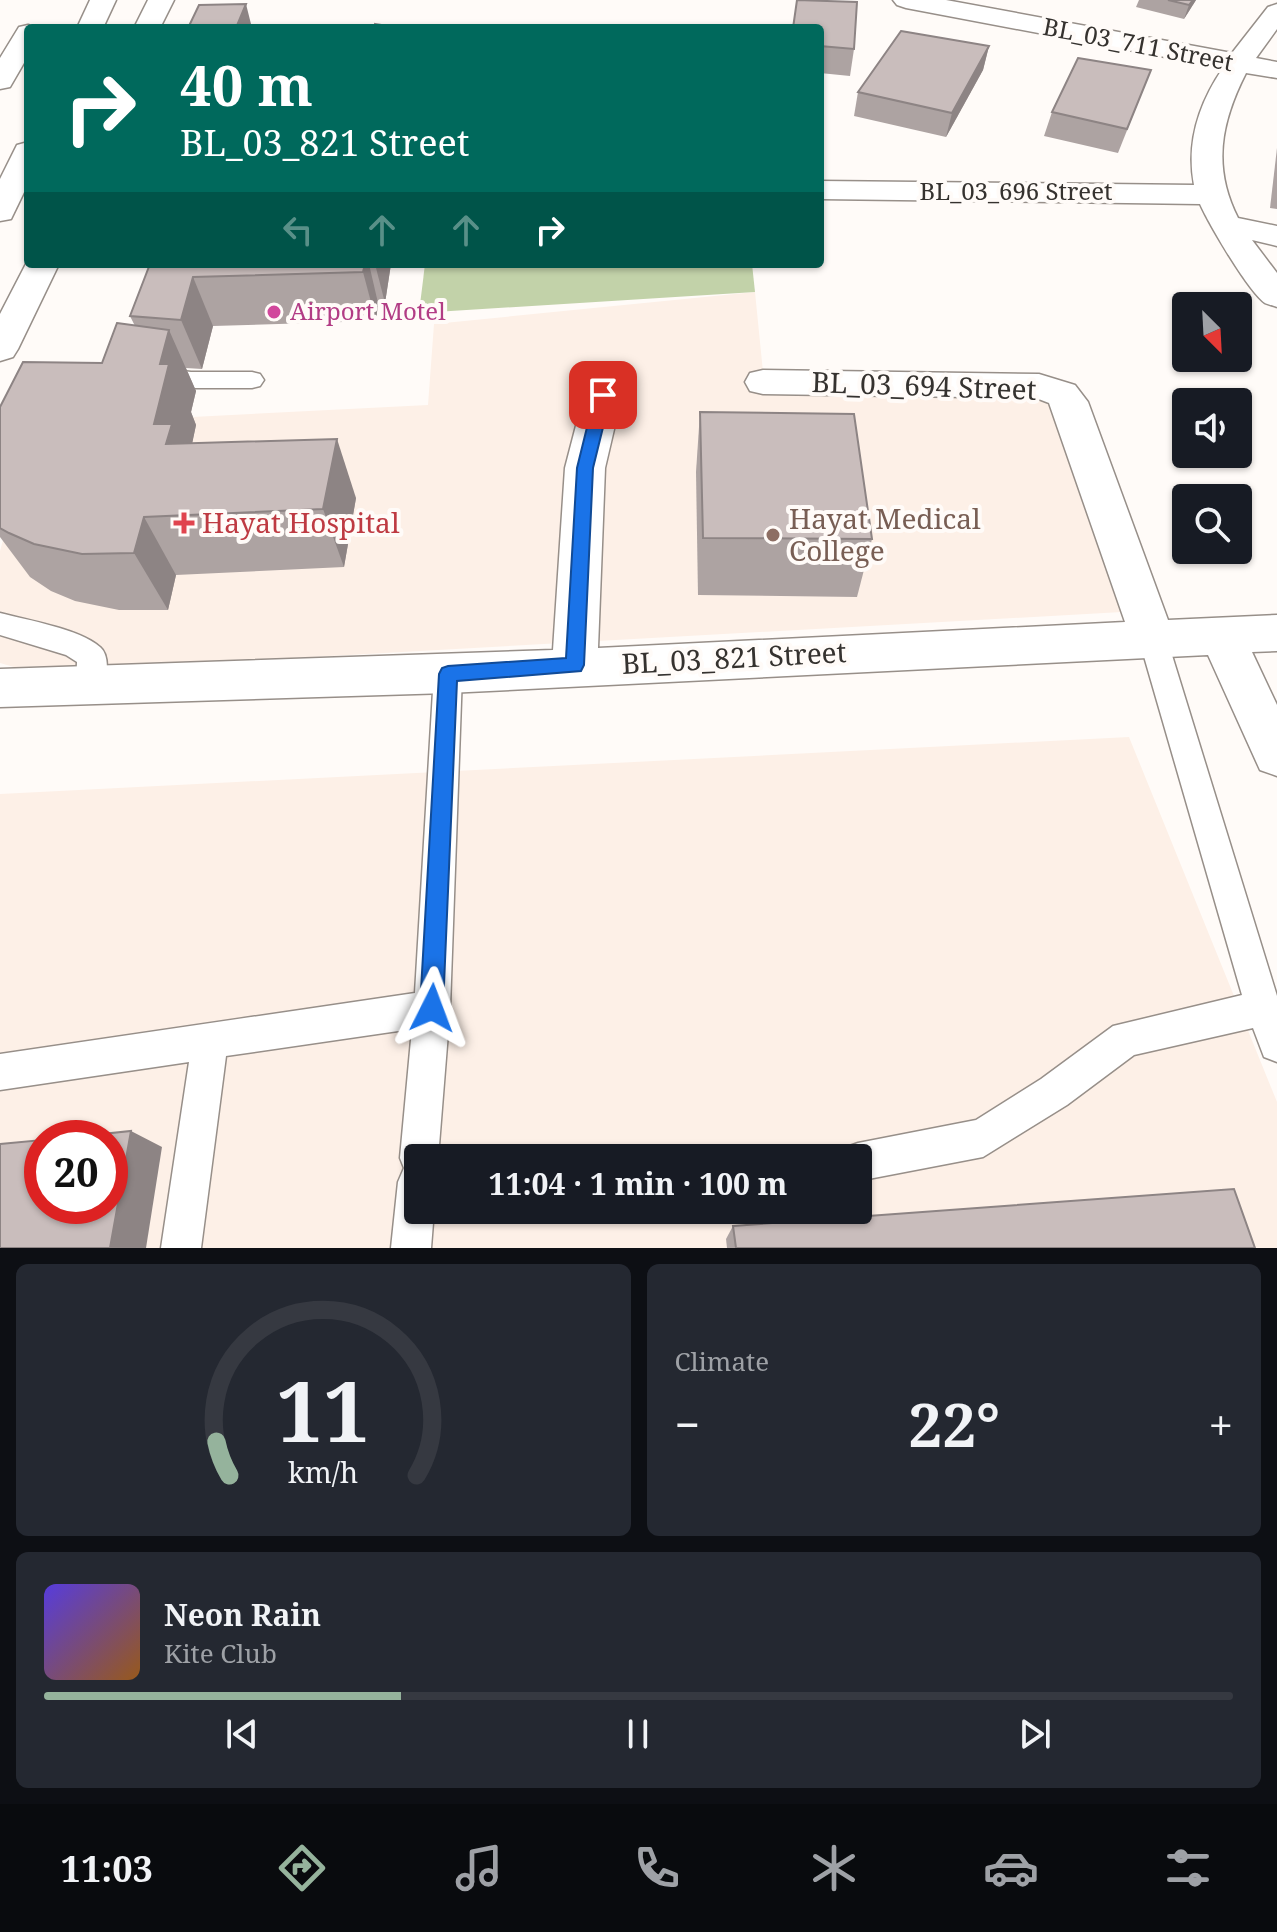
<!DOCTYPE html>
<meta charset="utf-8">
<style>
body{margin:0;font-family:"Noto Serif",serif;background:#242831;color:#f1f3f6;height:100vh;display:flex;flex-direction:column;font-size:30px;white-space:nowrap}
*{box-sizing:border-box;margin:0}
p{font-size:26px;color:#9ea1a6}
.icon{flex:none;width:44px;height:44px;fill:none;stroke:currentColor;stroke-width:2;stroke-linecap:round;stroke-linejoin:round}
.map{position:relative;height:1248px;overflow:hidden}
.details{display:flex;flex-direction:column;gap:16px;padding:16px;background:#0d0f14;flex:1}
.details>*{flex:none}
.top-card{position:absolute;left:24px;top:24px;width:800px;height:244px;border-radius:8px;box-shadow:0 2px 6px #0004;background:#00695c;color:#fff;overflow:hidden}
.needle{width:52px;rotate:156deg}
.buttons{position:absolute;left:1172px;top:292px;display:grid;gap:16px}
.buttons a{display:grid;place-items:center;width:80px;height:80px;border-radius:8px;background:#171b24;box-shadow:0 2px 6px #0004;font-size:40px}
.speed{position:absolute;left:24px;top:1120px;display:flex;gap:16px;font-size:40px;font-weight:700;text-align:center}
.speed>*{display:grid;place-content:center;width:104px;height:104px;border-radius:50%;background:#171b24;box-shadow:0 2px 6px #0004;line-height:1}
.speed .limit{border:12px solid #d22;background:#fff;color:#111}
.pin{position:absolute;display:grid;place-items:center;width:68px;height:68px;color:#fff;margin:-34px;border-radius:16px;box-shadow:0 4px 12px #0006}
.me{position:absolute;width:88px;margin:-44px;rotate:3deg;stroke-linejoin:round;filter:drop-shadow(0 0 6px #0008)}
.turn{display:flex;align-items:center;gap:28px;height:168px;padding:0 24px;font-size:36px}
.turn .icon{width:104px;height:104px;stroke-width:2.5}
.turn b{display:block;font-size:56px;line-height:68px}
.lanes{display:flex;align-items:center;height:76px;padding:0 24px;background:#0003;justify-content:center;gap:40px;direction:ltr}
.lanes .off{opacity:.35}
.big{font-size:60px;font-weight:700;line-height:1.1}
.details .tile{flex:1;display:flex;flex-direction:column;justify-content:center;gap:12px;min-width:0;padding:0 28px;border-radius:12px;background:#242831}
.details .dial{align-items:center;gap:0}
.dial svg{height:208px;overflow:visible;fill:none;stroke:#363941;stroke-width:7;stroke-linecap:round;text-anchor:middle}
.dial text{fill:#f1f3f6;stroke:none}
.song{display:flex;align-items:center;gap:24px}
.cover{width:96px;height:96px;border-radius:12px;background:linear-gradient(135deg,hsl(250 70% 55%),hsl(30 70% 35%))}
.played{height:8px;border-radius:4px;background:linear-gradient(90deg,#95b39c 30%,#363941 30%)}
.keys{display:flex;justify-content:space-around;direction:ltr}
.heat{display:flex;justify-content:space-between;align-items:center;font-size:44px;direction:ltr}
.details .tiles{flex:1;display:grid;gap:16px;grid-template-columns:1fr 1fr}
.tile:last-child{grid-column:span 2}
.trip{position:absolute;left:404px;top:1144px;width:468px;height:80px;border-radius:8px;background:#171b24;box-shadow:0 2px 6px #0004;font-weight:700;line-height:80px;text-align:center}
.dock{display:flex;height:128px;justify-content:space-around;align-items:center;background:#090b0e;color:#9ea1a6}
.dock .icon{width:56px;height:56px}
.dock .active{color:#95b39c}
.dock b{font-size:36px;color:#f1f3f6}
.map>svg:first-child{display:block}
.built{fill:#fdf0e7;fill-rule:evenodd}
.green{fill:#c2d2a9}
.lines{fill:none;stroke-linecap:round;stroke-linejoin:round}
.lane-casing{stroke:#978f89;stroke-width:3}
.street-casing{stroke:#978f89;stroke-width:3}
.secondary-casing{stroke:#978f89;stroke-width:3}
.highway-casing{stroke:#978f89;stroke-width:3}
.lane{fill:#fff;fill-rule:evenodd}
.street{fill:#fff;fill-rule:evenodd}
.secondary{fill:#fff;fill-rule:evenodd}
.highway{fill:#fff;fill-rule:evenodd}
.wall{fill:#ada3a2}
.shaded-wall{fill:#8d8484}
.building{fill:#c9bdbc;stroke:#8d8484;stroke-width:2}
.route{fill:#1a73e8;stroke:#114b97;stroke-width:2}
.hotel-dot{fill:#d1479c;stroke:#fffbf8;stroke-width:3}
.health-dot{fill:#e0444e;stroke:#fffbf8;stroke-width:3}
.education-dot{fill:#8d6e63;stroke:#fffbf8;stroke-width:3}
.labels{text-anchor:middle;stroke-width:8;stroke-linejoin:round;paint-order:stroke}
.far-street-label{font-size:24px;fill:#35322f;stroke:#fffbf8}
.far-hotel-label{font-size:24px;fill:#b23c85;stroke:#fffbf8;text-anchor:start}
.street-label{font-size:28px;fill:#35322f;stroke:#fffbf8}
.education-label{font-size:28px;fill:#785e54;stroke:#fffbf8;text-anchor:start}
.health-label{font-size:28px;fill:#be3a42;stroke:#fffbf8;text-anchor:start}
</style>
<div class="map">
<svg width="1277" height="1248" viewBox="0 0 1277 1248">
<rect width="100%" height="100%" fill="#fffbf8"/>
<g class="built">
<polygon points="755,292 764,382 1062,394 1122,612 185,664 14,667 0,663 0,551 35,425 428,405 434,324"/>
<path d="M1129 737 1277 1102V1248H0V794ZM42 1138H110V1206H42ZM418 1158H858V1210H418Z"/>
</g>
<polygon class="green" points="425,264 752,264 755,292 419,313"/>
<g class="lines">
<defs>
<g id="lane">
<polygon points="156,368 191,372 252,372 260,374 264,380 260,386 252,388 191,388 148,382 144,376 148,370"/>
<path d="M0 613C27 620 80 629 100 647 111 656 107 682 101 694L91 697 81 694 76 685 77 662 66 655 0 635Z"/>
<polygon points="1153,627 1163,631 1167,639 1277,996 1277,1062 1264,1057 1253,1028 1134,1055 1067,1105 983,1157 858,1181 858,1158 840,1158 844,1148 858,1143 976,1120 1041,1079 1113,1026 1242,995 1139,639 1143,631"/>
<polygon points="448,662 458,665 462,674 450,1008 438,1158 418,1158 418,1210 434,1210 431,1248 391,1248 398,1182 404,1168 400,1158 412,1029 226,1056 201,1248 161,1248 189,1062 0,1090 0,1054 415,993 434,674 438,665"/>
</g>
<g id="street">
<path d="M893 0H946L1232 53 1268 7 1277 4V29L1256 58 1277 62V78L1246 73C1221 122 1212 167 1238 218L1277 226V246L1252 240 1277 273V307C1275 306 1266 304 1265 303 1248 291 1209 224 1200 204L820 199V181L1194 185C1186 143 1199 103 1223 68L906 8 897 5Z"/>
<polygon points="763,370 1039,374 1075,385 1088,402 1168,620 1277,615 1277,651 1252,652 1277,705 1277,776 1260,770 1208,655 448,693 0,707 0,669 553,650 565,468 584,395 590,386 603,382 616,386 622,395 605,468 598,648 1125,622 1049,403 1036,398 763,394 750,391 745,382 750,373"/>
</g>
<g id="secondary">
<polygon points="148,0 174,0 160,28 134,28"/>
<polygon points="28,260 28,264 59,264 18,349 13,357 0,361 0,314"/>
</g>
<g id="highway">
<polygon points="90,0 116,0 103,28 77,28"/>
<polygon points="28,25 38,28 28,28 28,56 10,87 0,89 0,58 19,27"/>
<polygon points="28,142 28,184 11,219 0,221 0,179 17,145"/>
</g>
</defs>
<use href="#lane" class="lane-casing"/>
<use href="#street" class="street-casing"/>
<use href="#secondary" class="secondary-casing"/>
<use href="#highway" class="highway-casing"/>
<use href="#lane" class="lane"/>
<use href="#street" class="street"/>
<use href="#secondary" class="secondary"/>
<use href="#highway" class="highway"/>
</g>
<g class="wall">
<polygon points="1139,0 1196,0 1184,19 1136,7"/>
<polygon points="820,28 854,49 850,76 820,73"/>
<polygon points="989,46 983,70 946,137 854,116 858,92"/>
<polygon points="1151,70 1118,153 1044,136 1052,112"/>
<polygon points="1277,148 1277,209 1270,208"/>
<polygon points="150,264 391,264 385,303 378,303 376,321 213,326 202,369 186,368 196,391 191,412 196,425 192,443 356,498 344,567 176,575 168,610 119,610 75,601 51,591 30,577 0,537 0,407 102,363 135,326 130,316"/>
<polygon points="700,412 872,539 857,597 698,595 696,472"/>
<polygon points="733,1226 1255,1248 727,1248 726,1239"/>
</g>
<g class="shaded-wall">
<polygon points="1193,0 1196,0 1184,19 1189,5"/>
<polygon points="246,4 252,28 236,28"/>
<polygon points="989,46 983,70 946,137 952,113"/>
<polygon points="365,264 369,264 378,303 376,321 363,272"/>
<polygon points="375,264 391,264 385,303"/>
<polygon points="193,277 213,326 202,369 181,320"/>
<polygon points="169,330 196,391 191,412 196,425 189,459 196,503 154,424 160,364"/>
<polygon points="337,439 356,498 344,567 323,509"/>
<polygon points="144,517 176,575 168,610 134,553"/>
<polygon points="131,1131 162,1147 146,1248 110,1248"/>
</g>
<g class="building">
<polygon points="797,0 857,2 854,49 820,46 820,28 793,28"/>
<polygon points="1168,0 1193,0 1189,5"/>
<polygon points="246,4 236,28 188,28 199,5"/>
<polygon points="375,24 401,28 374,28"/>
<polygon points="901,31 989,46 952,113 858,92"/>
<polygon points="1078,58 1151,70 1127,129 1052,112"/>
<polygon points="150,264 365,264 363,272 193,277 181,320 130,316"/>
<polygon points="117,323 169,330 160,364 169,364 154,424 172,424 166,444 337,439 323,509 144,517 134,553 82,554 34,544 9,533 0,528 0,407 23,362 102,363"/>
<polygon points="700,412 854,414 872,539 703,538"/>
<polygon points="131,1131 110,1248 0,1248 0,1144 42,1140 42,1206 110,1206 110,1138 64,1138"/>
<polygon points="1234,1189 1255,1248 736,1248 733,1226"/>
</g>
<polygon class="route" points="603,390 611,395 593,468 584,665 581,671 457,681 443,1008 440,1016 432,1019 423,1016 420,1008 439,674 442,668 448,666 566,658 577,468 595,395"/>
<circle class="hotel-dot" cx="274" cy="312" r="8"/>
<path class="health-dot" d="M180 511h8v8h8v8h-8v8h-8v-8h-8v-8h8z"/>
<circle class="education-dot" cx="773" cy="535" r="8"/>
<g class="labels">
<g class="far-street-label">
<text transform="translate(1138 45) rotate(11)" y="8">BL_03_711 Street</text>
<text x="1016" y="200">BL_03_696 Street</text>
</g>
<g class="far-hotel-label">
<text x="290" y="320">Airport Motel</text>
</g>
<g class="street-label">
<text transform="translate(924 386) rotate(2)" y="10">BL_03_694 Street</text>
<text transform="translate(734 658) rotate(-3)" y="10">BL_03_821 Street</text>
</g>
<g class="education-label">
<text x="789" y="529">Hayat Medical<tspan x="789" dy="32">College</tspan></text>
</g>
<g class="health-label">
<text x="202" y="533">Hayat Hospital</text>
</g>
</g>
</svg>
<div class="buttons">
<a><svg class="needle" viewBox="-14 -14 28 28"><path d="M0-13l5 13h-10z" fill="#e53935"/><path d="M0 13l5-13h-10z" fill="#9ea1a6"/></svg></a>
<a><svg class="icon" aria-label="sound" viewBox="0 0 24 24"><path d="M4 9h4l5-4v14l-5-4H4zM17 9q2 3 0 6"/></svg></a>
<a><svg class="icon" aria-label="search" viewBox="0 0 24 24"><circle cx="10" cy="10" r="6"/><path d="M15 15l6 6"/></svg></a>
</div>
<div class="speed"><div class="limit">20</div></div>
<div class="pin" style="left:603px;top:395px;background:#d93025"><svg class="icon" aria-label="arrive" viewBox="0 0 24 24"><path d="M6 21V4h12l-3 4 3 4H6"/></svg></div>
<svg class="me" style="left:432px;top:1008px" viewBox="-20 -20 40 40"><path d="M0-17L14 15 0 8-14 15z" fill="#1a73e8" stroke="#fff" stroke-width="4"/></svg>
<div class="trip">11:04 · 1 min · 100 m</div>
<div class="top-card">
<div class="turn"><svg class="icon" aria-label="right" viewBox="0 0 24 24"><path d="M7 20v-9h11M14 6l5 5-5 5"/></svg><div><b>40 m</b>BL_03_821 Street</div></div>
<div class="lanes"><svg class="icon off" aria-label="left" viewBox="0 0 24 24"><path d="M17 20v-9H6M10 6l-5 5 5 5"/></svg><svg class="icon off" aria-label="ahead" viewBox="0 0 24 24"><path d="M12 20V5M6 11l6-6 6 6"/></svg><svg class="icon off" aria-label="ahead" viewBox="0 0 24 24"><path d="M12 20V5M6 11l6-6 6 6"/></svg><svg class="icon" aria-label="right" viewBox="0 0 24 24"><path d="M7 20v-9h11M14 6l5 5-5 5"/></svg></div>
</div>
</div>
<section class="details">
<div class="tiles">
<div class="tile dial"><svg viewBox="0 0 100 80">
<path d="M14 69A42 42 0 1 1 86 69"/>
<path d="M14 69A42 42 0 0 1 9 56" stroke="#95b39c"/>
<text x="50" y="56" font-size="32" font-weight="700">11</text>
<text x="50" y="72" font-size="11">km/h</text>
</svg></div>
<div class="tile"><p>Climate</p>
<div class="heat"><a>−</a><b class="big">22°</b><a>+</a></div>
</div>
<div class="tile">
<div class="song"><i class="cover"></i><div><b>Neon Rain</b><p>Kite Club</p></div></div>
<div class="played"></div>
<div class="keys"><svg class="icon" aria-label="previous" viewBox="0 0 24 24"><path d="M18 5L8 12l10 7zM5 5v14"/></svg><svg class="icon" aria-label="pause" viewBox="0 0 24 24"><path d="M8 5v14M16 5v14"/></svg><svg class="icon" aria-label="next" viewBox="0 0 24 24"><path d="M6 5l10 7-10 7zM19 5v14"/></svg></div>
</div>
</div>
</section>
<nav class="dock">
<b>11:03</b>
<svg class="icon active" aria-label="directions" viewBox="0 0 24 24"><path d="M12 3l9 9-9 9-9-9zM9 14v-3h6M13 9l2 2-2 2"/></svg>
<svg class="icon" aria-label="music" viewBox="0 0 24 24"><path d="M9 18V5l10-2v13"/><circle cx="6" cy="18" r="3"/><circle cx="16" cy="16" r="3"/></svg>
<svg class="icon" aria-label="phone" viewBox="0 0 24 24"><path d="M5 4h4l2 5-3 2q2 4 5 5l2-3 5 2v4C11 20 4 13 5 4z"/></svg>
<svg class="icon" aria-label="climate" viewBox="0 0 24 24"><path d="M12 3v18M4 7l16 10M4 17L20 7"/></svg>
<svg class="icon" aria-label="car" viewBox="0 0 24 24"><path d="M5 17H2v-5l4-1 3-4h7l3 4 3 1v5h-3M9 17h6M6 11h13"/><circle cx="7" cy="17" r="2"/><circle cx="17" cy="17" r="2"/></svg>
<svg class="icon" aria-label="filters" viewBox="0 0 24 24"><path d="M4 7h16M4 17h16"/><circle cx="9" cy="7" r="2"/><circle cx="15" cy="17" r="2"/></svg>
</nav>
